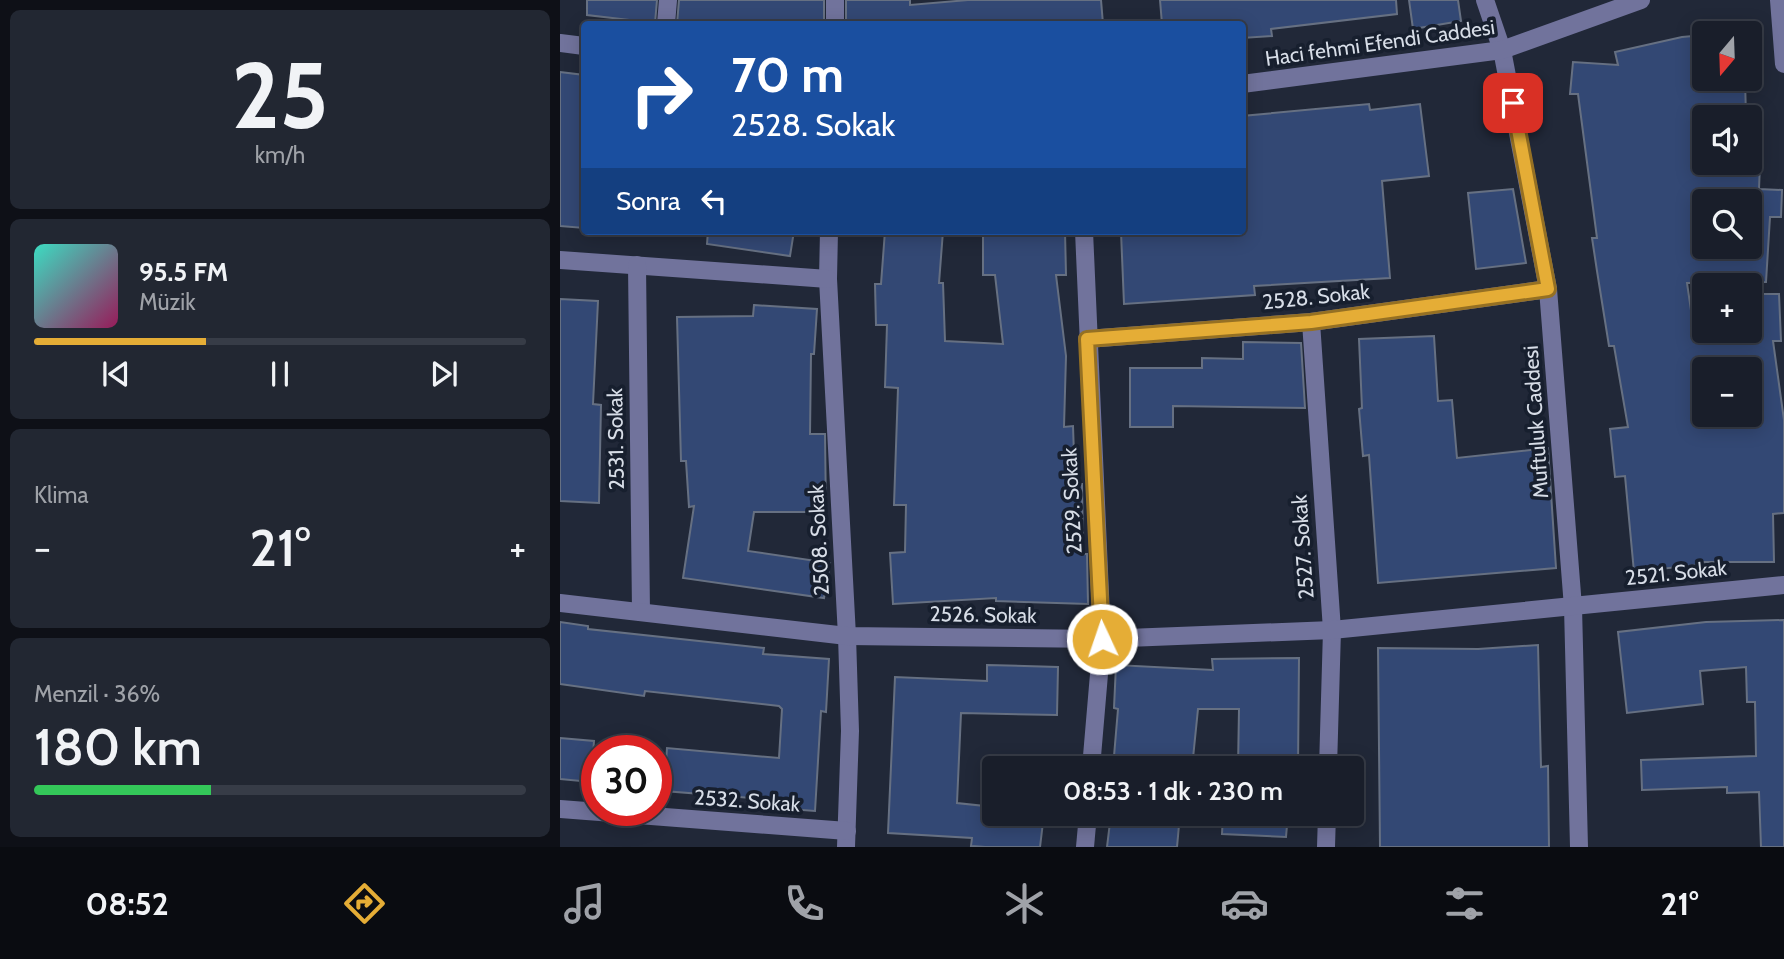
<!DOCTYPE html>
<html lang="tr">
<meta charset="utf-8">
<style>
body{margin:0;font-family:Cabin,sans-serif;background:#222732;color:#f1f3f6;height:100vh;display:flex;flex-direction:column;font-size:26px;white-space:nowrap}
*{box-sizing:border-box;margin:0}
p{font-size:23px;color:#9fa2a8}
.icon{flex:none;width:38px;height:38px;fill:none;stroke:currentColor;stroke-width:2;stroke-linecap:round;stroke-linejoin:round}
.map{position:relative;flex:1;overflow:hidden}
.sheet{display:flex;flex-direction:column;gap:10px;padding:10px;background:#0e1017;width:560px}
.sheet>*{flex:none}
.banner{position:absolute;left:21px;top:21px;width:665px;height:214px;border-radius:7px;box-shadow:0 4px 18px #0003,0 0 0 2px #373c47;background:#1a4fa0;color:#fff;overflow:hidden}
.needle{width:46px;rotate:199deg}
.controls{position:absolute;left:1132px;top:21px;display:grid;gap:14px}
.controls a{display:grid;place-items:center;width:70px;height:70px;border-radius:7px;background:#191e2a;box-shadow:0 4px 18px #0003,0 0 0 2px #373c47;font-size:35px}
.speed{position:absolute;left:21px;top:735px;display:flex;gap:14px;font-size:35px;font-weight:700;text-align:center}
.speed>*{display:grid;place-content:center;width:91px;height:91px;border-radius:50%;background:#191e2a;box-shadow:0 4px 18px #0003,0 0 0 2px #373c47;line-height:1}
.speed .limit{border:10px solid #d22;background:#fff;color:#111}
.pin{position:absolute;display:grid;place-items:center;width:60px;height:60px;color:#fff;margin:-30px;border-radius:14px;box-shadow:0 4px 10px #0006}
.me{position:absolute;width:77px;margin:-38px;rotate:357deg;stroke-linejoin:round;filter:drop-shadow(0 0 5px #0008)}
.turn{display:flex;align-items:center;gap:24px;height:147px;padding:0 35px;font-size:32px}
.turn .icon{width:91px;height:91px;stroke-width:2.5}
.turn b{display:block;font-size:49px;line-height:60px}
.then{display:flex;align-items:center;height:66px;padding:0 35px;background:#0003;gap:14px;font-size:26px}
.big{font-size:52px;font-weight:600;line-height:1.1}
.sheet .widget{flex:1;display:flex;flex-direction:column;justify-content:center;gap:10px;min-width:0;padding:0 24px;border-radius:10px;background:#222732}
.sheet .dial{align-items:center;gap:0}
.dial b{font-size:91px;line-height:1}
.song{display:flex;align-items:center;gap:21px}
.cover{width:84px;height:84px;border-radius:10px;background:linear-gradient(135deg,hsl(170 70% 55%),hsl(330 70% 35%))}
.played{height:7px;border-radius:4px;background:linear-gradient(90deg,#e5ad36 35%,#373c47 35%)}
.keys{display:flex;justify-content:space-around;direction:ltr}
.heat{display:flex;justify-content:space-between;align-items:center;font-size:38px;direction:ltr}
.charge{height:10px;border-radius:5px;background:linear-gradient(90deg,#34c759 36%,#373c47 0)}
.trip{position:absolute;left:422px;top:756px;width:382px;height:70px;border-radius:7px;background:#191e2a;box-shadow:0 4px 18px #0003,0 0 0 2px #373c47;font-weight:600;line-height:70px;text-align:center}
.tabs{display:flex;height:112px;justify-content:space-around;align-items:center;background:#0a0c11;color:#9fa2a8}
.tabs .icon{width:49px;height:49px}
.tabs .active{color:#e5ad36}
.tabs b{font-size:32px;color:#f1f3f6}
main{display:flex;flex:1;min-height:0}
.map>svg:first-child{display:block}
.building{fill:#334874;stroke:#667082;stroke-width:2;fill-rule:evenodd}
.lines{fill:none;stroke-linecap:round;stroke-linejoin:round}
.minor{stroke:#71739c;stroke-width:18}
.route-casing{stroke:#957023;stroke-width:18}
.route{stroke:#e5ad36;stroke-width:12}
.labels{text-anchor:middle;stroke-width:7;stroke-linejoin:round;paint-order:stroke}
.street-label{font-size:21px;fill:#d7dde7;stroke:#171f2e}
</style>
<main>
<section class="sheet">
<div class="widget dial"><b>25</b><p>km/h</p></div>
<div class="widget">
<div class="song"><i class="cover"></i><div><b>95.5 FM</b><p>Müzik</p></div></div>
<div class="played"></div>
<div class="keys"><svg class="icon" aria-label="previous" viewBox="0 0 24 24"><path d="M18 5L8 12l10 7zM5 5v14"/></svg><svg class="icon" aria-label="pause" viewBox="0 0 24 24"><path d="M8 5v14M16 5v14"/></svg><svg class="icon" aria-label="next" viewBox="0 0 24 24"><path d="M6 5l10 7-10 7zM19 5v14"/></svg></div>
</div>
<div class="widget"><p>Klima</p>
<div class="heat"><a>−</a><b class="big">21°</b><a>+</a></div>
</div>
<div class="widget"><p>Menzil · 36%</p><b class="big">180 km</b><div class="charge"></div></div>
</section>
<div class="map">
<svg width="1224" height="847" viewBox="0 0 1224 847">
<rect width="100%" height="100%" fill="#212838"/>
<g class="building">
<polygon points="27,0 97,0 95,23 27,15"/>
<polygon points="119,0 264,0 264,24 117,24"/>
<polygon points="286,0 350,0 350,5 408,0 541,0 543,24 286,24"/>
<polygon points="600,0 836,0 837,14 711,29 712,36 682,38 682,24 602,24"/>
<polygon points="849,0 898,0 901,21 853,29"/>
<path d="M1144 35V79H1185L1186 117H1144V163L1200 164 1199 189 1222 190 1221 217H1210L1206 282 1127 283 1134 331H1190V294H1219L1221 341H1213L1224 420V513L1213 514 1214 562H1144L1145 564 1074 572 1065 476 1055 477 1050 429 1068 427 1054 346H1049L1037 271 1032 238H1037L1018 94H1010L1013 62 1058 65 1055 52 1122 37ZM1144 201H1190V247H1144ZM1133 369H1192L1199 415 1142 421Z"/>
<polygon points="0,72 24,75 24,228 0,226"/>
<polygon points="809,104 810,110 860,104 869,176 822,181 830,278 694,286 695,295 564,304 561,232 682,231 682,116"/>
<polygon points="953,189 966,263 916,269 908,193"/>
<polygon points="148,231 234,231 230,256 147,244"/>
<polygon points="325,231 383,231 379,283 383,283 385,341 443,344 435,275 423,275 423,231 505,231 506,275 496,275 506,356 504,427 513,426 515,484 522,484 523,554 527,554 528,604 436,601 436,598 333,604 330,553 345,552 346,505 334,505 338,388 325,387 327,325 316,325 315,284 321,284"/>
<polygon points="0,299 38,301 33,404 41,405 39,503 0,501"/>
<polygon points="194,305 257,309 254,354 251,354 250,434 265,434 266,512 194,512 188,551 270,563 264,598 123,578 134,506 129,507 126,461 121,461 117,317 193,316"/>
<polygon points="874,336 878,401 892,400 897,458 988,448 996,568 818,583 809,455 803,456 799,409 802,408 799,339"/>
<polygon points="683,342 741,343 745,408 613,406 613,427 570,427 570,368 642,368 642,358 683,359"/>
<polygon points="1224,620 1224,847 1201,847 1199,792 1167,793 1167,787 1082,790 1081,760 1196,756 1195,702 1187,702 1186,667 1140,671 1143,704 1067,713 1058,632 1146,622"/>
<polygon points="0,622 28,626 28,629 204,648 203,654 269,659 266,712 261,711 255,811 216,808 216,800 104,791 107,748 219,758 222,709 219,706 85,691 84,696 0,684"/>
<polygon points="978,645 981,767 988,766 989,847 820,847 818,648 918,649"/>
<polygon points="739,658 738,768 678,768 679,709 638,709 632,768 553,768 558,709 554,708 556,665 653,670 652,659"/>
<polygon points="427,665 498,667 497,715 401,713 397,803 434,807 434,814 484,814 480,847 425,847 411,846 412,838 328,833 335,677 427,681"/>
<polygon points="0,738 34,741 31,782 0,779"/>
<polygon points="551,814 620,814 617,847 547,847"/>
<polygon points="663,814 728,814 726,837 662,834"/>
</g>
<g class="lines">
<g class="minor">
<polyline points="925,0 942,50 988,289 1013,607 1019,847"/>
<polyline points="1219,0 1224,64"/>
<polyline points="106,24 108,0"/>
<polyline points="275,24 275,0"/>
<polyline points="0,43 24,46"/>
<polyline points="682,84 942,50 1081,0"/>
<polyline points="269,231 268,279 287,636 290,731 286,847"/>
<polyline points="524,231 542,639 531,768"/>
<polyline points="0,260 268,279"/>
<polyline points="77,265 81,612"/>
<polyline points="751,322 772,630 768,768"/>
<polyline points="527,339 751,322 988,289"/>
<polyline points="0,603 287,636 542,639 772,630 1224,585"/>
<polyline points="0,809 287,831"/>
<polyline points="525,847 528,814"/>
<polyline points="766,847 767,814"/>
</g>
</g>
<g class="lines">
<defs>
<polyline id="route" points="542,639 527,339 751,322 988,289 953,103"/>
</defs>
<use href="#route" class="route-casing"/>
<use href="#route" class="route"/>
</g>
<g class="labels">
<g class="street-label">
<text transform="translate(820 43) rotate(-8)" y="7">Haci fehmi Efendi Caddesi</text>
<text transform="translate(756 297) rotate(-6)" y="7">2528. Sokak</text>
<text transform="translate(976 422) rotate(-94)" y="7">Muftuluk Caddesi</text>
<text transform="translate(56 439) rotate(-91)" y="7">2531. Sokak</text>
<text transform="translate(512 501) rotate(-93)" y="7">2529. Sokak</text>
<text transform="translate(259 540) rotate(-93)" y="7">2508. Sokak</text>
<text transform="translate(743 547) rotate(-94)" y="7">2527. Sokak</text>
<text transform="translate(1116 573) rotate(-6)" y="7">2521. Sokak</text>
<text transform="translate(423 615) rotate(1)" y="7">2526. Sokak</text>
<text transform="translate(187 801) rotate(4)" y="7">2532. Sokak</text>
</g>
</g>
</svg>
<div class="controls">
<a><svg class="needle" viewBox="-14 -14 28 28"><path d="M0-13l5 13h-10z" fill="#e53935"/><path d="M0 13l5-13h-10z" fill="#9fa2a8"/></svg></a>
<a><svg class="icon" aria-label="sound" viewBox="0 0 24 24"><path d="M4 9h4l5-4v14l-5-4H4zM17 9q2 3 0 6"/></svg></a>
<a><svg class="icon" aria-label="search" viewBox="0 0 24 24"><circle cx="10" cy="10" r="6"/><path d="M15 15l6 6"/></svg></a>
<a>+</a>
<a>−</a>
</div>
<div class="speed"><div class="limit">30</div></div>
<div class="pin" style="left:953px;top:103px;background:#d93025"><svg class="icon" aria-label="arrive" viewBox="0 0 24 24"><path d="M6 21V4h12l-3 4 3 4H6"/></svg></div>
<svg class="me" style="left:542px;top:639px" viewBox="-20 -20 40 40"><circle r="17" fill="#e5ad36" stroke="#fff" stroke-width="3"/><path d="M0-11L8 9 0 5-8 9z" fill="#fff"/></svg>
<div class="trip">08:53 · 1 dk · 230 m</div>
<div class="banner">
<div class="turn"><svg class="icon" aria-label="right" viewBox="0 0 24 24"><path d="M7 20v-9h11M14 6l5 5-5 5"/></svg><div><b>70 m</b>2528. Sokak</div></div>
<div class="then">Sonra<svg class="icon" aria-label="left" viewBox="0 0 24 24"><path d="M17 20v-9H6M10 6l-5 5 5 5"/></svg></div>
</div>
</div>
</main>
<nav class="tabs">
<b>08:52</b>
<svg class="icon active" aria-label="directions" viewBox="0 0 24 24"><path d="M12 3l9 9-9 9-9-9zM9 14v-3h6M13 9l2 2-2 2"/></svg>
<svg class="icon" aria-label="music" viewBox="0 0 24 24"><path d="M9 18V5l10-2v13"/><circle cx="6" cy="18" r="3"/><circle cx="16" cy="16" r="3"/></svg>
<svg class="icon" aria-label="phone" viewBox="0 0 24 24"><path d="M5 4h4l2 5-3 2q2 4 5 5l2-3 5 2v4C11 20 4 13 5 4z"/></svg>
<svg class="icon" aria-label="climate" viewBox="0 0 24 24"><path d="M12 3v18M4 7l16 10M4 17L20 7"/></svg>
<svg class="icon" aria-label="car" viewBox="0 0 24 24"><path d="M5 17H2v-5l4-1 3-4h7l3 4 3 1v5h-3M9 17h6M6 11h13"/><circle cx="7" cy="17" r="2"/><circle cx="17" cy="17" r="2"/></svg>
<svg class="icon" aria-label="filters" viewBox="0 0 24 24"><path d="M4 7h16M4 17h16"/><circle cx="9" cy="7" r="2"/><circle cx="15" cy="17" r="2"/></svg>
<b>21°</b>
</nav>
